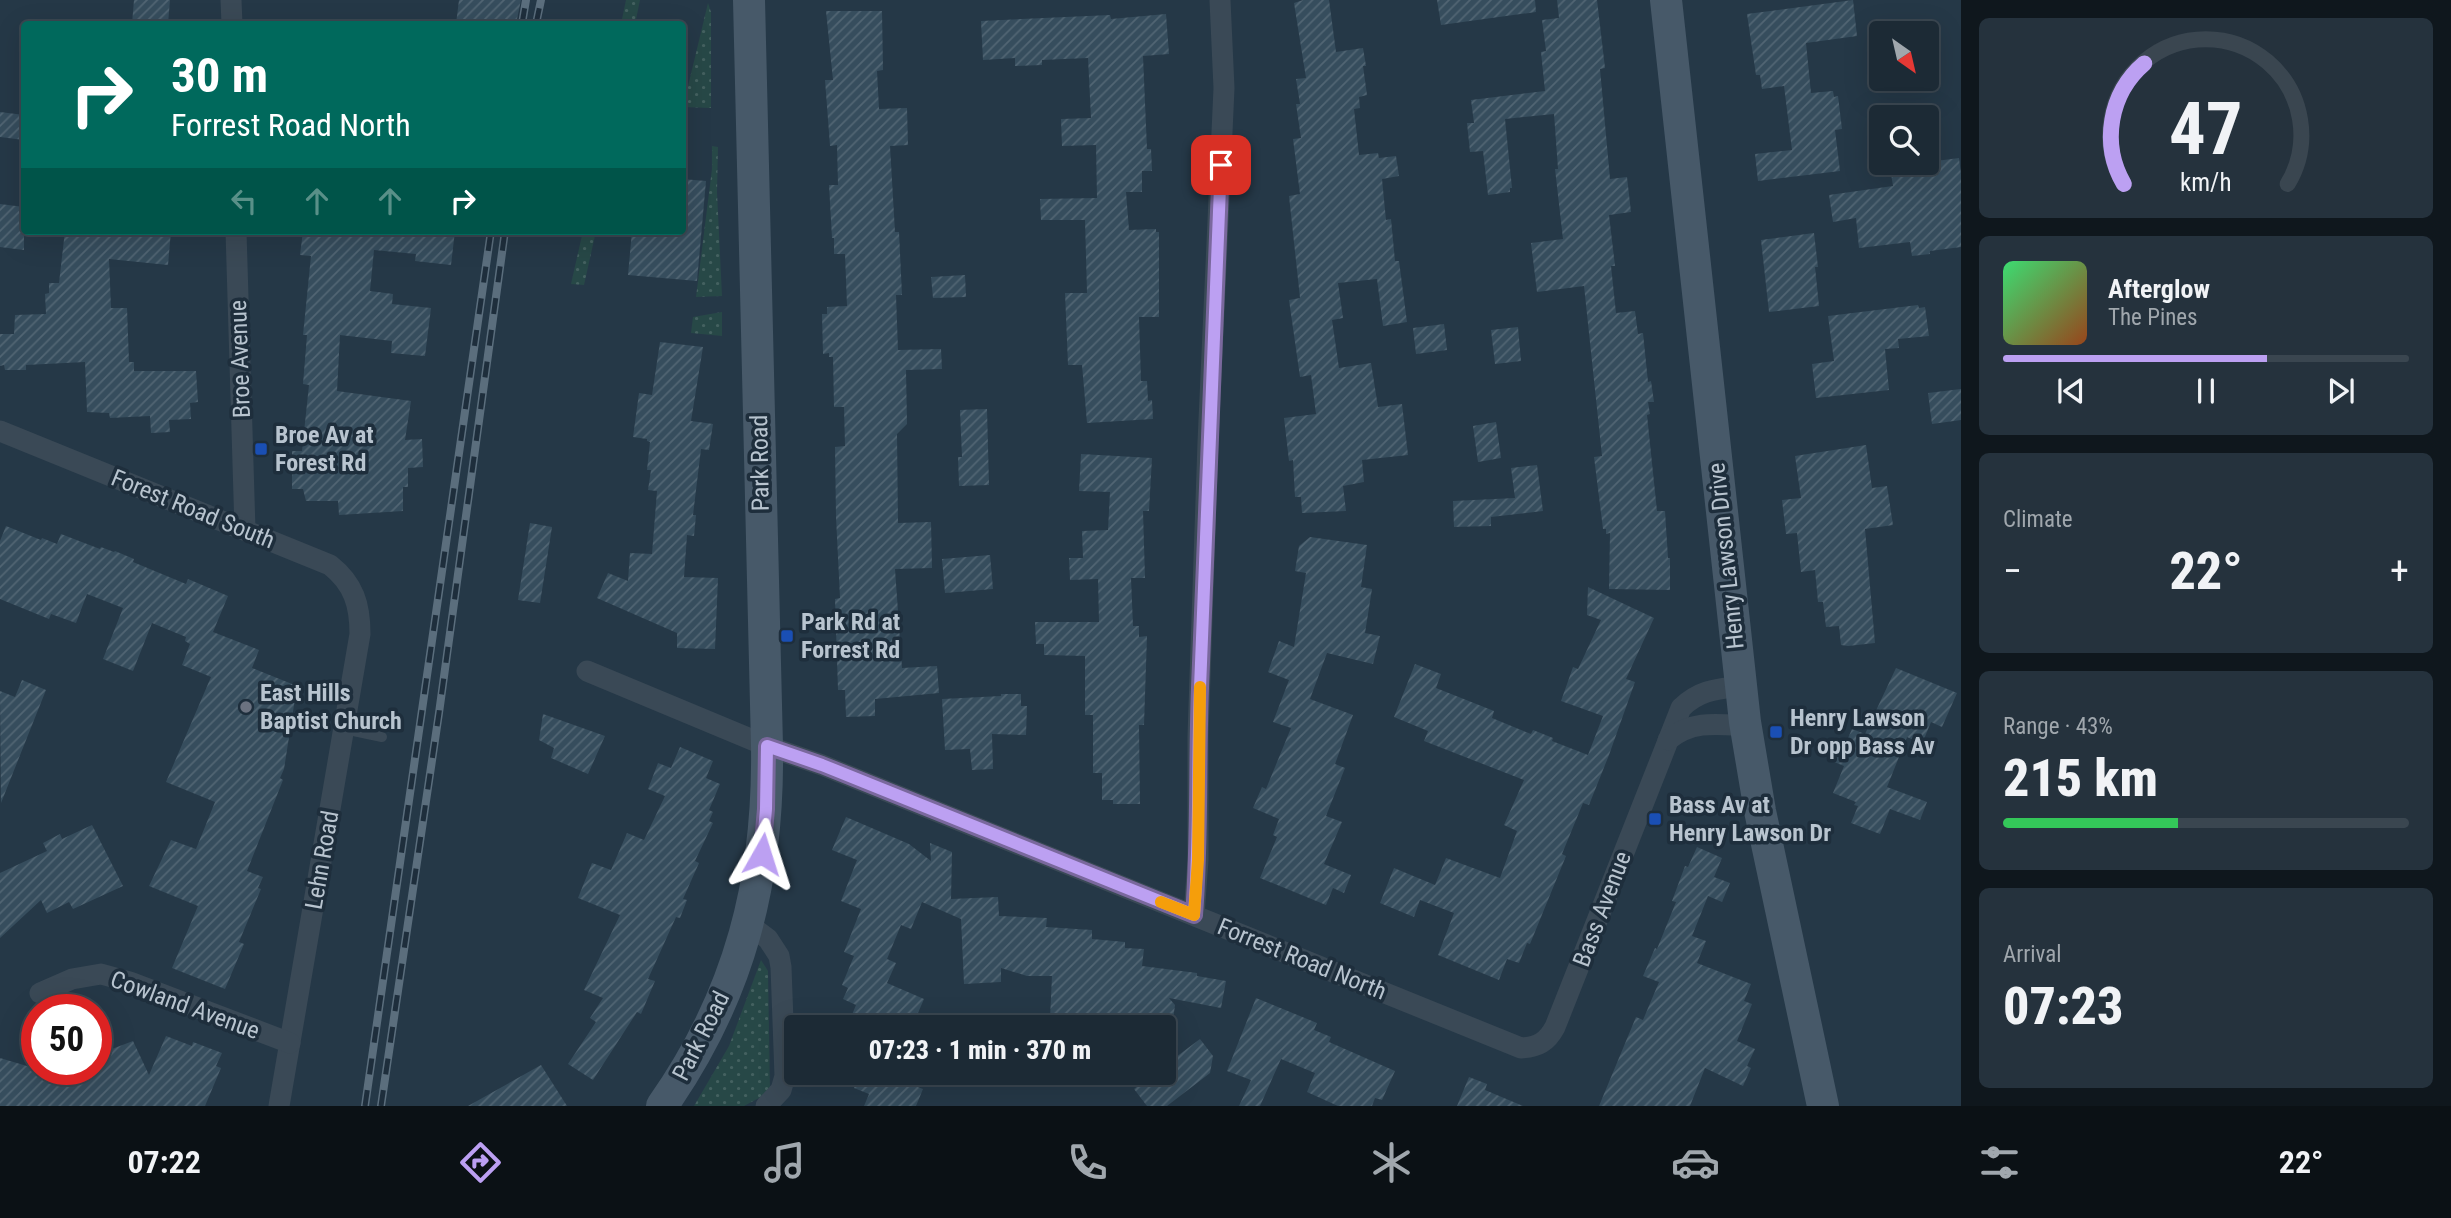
<!DOCTYPE html>
<meta charset="utf-8">
<style>
body{margin:0;font-family:"Roboto Condensed",sans-serif;background:#25323d;color:#f1f3f6;height:100vh;display:flex;flex-direction:column;font-size:26px;white-space:nowrap}
*{box-sizing:border-box;margin:0}
p{font-size:23px;color:#a0a7ad}
.icon{flex:none;width:38px;height:38px;fill:none;stroke:currentColor;stroke-width:2;stroke-linecap:round;stroke-linejoin:round}
.map{position:relative;flex:1;overflow:hidden}
.drawer{display:flex;flex-direction:column;gap:18px;padding:18px;background:#0f171d;width:490px}
.drawer>*{flex:none}
.hud{position:absolute;left:21px;top:21px;width:665px;height:214px;border-radius:7px;box-shadow:0 7px 28px #0002,0 0 0 2px #3a4650;background:#00695c;color:#fff;overflow:hidden}
.needle{width:46px;rotate:146deg}
.controls{position:absolute;left:1869px;top:21px;display:grid;gap:14px}
.controls a{display:grid;place-items:center;width:70px;height:70px;border-radius:7px;background:#1c2a35;box-shadow:0 7px 28px #0002,0 0 0 2px #3a4650;font-size:35px}
.speed{position:absolute;left:21px;top:994px;display:flex;gap:14px;font-size:35px;font-weight:700;text-align:center}
.speed>*{display:grid;place-content:center;width:91px;height:91px;border-radius:50%;background:#1c2a35;box-shadow:0 7px 28px #0002,0 0 0 2px #3a4650;line-height:1}
.speed .limit{border:10px solid #d22;background:#fff;color:#111}
.pin{position:absolute;display:grid;place-items:center;width:60px;height:60px;color:#fff;margin:-30px;border-radius:14px;box-shadow:0 4px 10px #0006}
.me{position:absolute;width:77px;margin:-38px;rotate:6deg;stroke-linejoin:round;filter:drop-shadow(0 0 5px #0008)}
.turn{display:flex;align-items:center;gap:24px;height:147px;padding:0 35px;font-size:32px}
.turn .icon{width:91px;height:91px;stroke-width:2.5}
.turn b{display:block;font-size:49px;line-height:60px}
.lanes{display:flex;align-items:center;height:66px;padding:0 35px;background:#0003;justify-content:center;gap:35px;direction:ltr}
.lanes .off{opacity:.35}
.big{font-size:52px;font-weight:800;line-height:1.1}
.drawer .widget{flex:1;display:flex;flex-direction:column;justify-content:center;gap:10px;min-width:0;padding:0 24px;border-radius:10px;background:#25323d}
.drawer .dial{align-items:center;gap:0}
.dial svg{height:182px;overflow:visible;fill:none;stroke:#3a4650;stroke-width:7;stroke-linecap:round;text-anchor:middle}
.dial text{fill:#f1f3f6;stroke:none}
.song{display:flex;align-items:center;gap:21px}
.cover{width:84px;height:84px;border-radius:10px;background:linear-gradient(135deg,hsl(140 70% 55%),hsl(20 70% 35%))}
.played{height:7px;border-radius:4px;background:linear-gradient(90deg,#bca0f2 65%,#3a4650 65%)}
.keys{display:flex;justify-content:space-around;direction:ltr}
.heat{display:flex;justify-content:space-between;align-items:center;font-size:38px;direction:ltr}
.charge{height:10px;border-radius:5px;background:linear-gradient(90deg,#34c759 43%,#3a4650 0)}
.trip{position:absolute;left:784px;top:1015px;width:392px;height:70px;border-radius:7px;background:#1c2a35;box-shadow:0 7px 28px #0002,0 0 0 2px #3a4650;font-weight:800;line-height:70px;text-align:center}
.dock{display:flex;height:112px;justify-content:space-around;align-items:center;background:#0b1115;color:#a0a7ad}
.dock .icon{width:49px;height:49px}
.dock .current{color:#bca0f2}
.dock b{font-size:32px;color:#f1f3f6}
main{display:flex;flex:1;min-height:0}
.map>svg:first-child{display:block}
.grass{fill:url(#grass-dots)}
.building{fill:url(#building-hatch)}
.lines{fill:none;stroke-linecap:round;stroke-linejoin:round}
.lane{stroke:#3a4956;stroke-width:10}
.street{stroke:#3a4956;stroke-width:21}
.secondary{stroke:#475969;stroke-width:32}
.rail-casing{stroke:#5b6e7d;stroke-width:8}
.rail{stroke:#1e2e3c;stroke-width:5;stroke-dasharray:16;stroke-linecap:butt}
.route-casing{stroke:#7a689d;stroke-width:18}
.route{stroke:#bca0f2;stroke-width:12}
.slow{stroke:#f59e0b;stroke-width:12}
.transit-dot{fill:#1a4fb4;stroke:#1e2e3c;stroke-width:2.5}
.worship-dot{fill:#6b7280;stroke:#1e2e3c;stroke-width:2.5}
.labels{text-anchor:middle;stroke-width:7;stroke-linejoin:round;paint-order:stroke}
.street-label{font-size:24px;fill:#b8c4cf;stroke:#1e2e3c}
.poi-label{font-size:24px;font-weight:bold;fill:#b8c4cf;stroke:#1e2e3c;text-anchor:start}
</style>
<main>
<div class="map">
<svg width="1961" height="1106" viewBox="0 0 1961 1106">
<defs>
<pattern id="grass-dots" width="8" height="8" patternUnits="userSpaceOnUse" patternTransform="scale(1.75)"><rect width="8" height="8" fill="#274847"/><path d="M2 2h.1M6 6h.1" fill="none" stroke="#446160" stroke-width="1.8" stroke-linecap="round"/></pattern>
<pattern id="building-hatch" width="6" height="6" patternUnits="userSpaceOnUse" patternTransform="scale(1.75)"><rect width="6" height="6" fill="#364d5d"/><path d="M-1 1l2-2M0 6l6-6M5 7l2-2" fill="none" stroke="#516573"/></pattern>
</defs>
<rect width="100%" height="100%" fill="#253847"/>
<g class="grass">
<polygon points="626,0 640,0 635,24 621,24"/>
<polygon points="708,3 711,12 711,108 683,107"/>
<polygon points="712,146 718,147 717,192 722,296 696,297 712,169"/>
<polygon points="583,231 596,231 584,285 571,284"/>
<polygon points="722,312 722,336 691,333 693,317"/>
<polygon points="761,960 768,971 770,1092 744,1106 694,1106 729,1046"/>
</g>
<g class="building">
<polygon points="134,0 170,0 168,24 132,24"/>
<polygon points="459,0 521,0 516,24 456,24"/>
<polygon points="1303,0 1329,0 1336,52 1363,48 1366,66 1363,66 1367,95 1359,97 1360,108 1354,109 1359,155 1378,153 1379,158 1396,156 1399,176 1382,179 1386,220 1391,219 1395,261 1399,261 1407,322 1383,326 1377,279 1338,283 1343,318 1332,320 1339,368 1371,363 1378,407 1402,404 1408,455 1362,460 1364,482 1343,486 1346,511 1302,513 1301,497 1295,497 1293,460 1289,461 1284,418 1316,414 1311,375 1300,377 1289,300 1300,298 1289,196 1300,194 1293,139 1301,138 1296,104 1300,104 1296,79 1306,78 1294,3"/>
<polygon points="1437,0 1535,0 1536,12 1441,25"/>
<polygon points="1557,0 1597,0 1605,68 1600,69 1610,179 1627,177 1631,212 1609,215 1615,266 1611,266 1616,313 1635,311 1638,334 1643,333 1648,382 1651,381 1654,402 1648,402 1650,414 1647,415 1657,511 1665,511 1668,558 1670,558 1670,590 1609,589 1610,533 1606,534 1606,529 1603,529 1594,457 1602,456 1584,286 1537,292 1531,243 1563,239 1555,169 1558,169 1554,114 1505,119 1512,188 1510,188 1510,192 1488,195 1483,151 1470,152 1467,123 1474,123 1471,100 1545,91 1541,52 1546,51 1542,20 1559,18"/>
<polygon points="1853,0 1857,36 1806,43 1811,93 1833,91 1834,97 1838,96 1842,129 1835,130 1840,171 1758,181 1755,154 1792,150 1784,86 1762,89 1760,75 1756,75 1747,14"/>
<polygon points="826,11 882,11 883,70 877,71 879,109 907,108 908,145 890,146 895,232 899,232 902,295 896,295 898,350 941,349 942,369 906,370 907,424 897,434 898,523 931,522 932,568 895,569 902,668 937,666 939,693 875,699 875,716 846,717 845,690 838,690 835,599 840,598 836,517 835,447 845,446 844,407 834,407 833,357 829,357 829,353 823,354 822,314 827,314 827,307 847,306 845,254 834,254 834,238 832,238 829,185 838,185 837,145 830,146 825,80 833,80"/>
<polygon points="1166,14 1169,54 1143,56 1147,149 1151,149 1152,171 1142,171 1142,192 1126,192 1129,230 1156,229 1156,232 1159,232 1159,317 1139,317 1141,381 1147,381 1148,401 1152,400 1153,419 1087,423 1082,365 1068,365 1065,293 1087,293 1085,220 1041,220 1040,199 1097,198 1096,145 1062,146 1061,119 1091,118 1088,58 1042,60 1042,65 1015,66 1015,58 983,60 981,21 1110,15 1111,19"/>
<polygon points="0,112 24,115 24,140 0,137"/>
<polygon points="1959,158 1961,174 1961,247 1930,251 1930,254 1912,256 1910,242 1859,248 1856,218 1833,222 1829,195 1893,186 1890,167"/>
<polygon points="682,179 706,181 697,281 628,275 632,231 682,231"/>
<polygon points="0,204 24,207 24,250 0,247"/>
<polygon points="65,231 171,231 168,265 109,259 111,308 127,308 129,362 134,362 134,371 196,371 198,402 190,403 191,419 169,420 170,432 151,433 150,416 110,418 109,413 87,412 85,362 26,365 26,370 5,370 4,365 0,366 0,334 14,334 15,315 46,314 45,294 49,293 49,283 59,283"/>
<polygon points="303,231 455,231 451,265 415,261 416,254 374,250 370,291 393,294 392,304 431,308 425,356 391,353 392,341 340,335 337,391 411,401 405,440 422,439 423,467 408,468 408,487 403,487 403,511 339,515 338,501 306,501 303,489 292,489 292,451 302,451 309,385 303,384 307,335 303,335 311,256 300,255"/>
<polygon points="1814,233 1818,267 1815,267 1819,306 1769,312 1761,240"/>
<polygon points="965,275 966,297 933,298 931,277"/>
<polygon points="1918,305 1919,308 1925,307 1929,336 1898,339 1899,348 1885,349 1889,390 1816,398 1812,364 1834,361 1828,316"/>
<polygon points="1444,324 1447,350 1416,354 1413,328"/>
<polygon points="1518,327 1521,361 1495,364 1491,330"/>
<polygon points="660,342 703,347 691,421 713,424 709,450 701,449 693,515 696,515 694,536 687,535 684,577 718,578 715,649 677,648 677,633 597,598 608,573 628,581 630,553 652,554 657,491 648,490 651,470 647,470 650,442 647,441 647,439 633,437 639,393 652,395"/>
<polygon points="1961,389 1961,420 1932,424 1928,393"/>
<polygon points="987,409 989,485 959,486 958,457 962,457 960,410"/>
<polygon points="1496,422 1501,458 1478,462 1473,426"/>
<polygon points="1866,445 1872,488 1887,486 1893,525 1865,529 1875,643 1848,646 1841,645 1839,626 1826,627 1823,602 1818,602 1815,570 1801,572 1797,533 1786,534 1782,500 1801,498 1795,456"/>
<polygon points="1081,454 1152,458 1149,511 1143,511 1145,578 1131,578 1133,626 1139,626 1139,637 1147,636 1144,725 1139,725 1140,804 1113,804 1113,800 1102,800 1102,773 1093,773 1093,715 1085,715 1085,656 1044,655 1044,644 1036,644 1035,622 1099,622 1098,579 1070,580 1069,558 1083,558 1082,531 1108,530 1110,492 1079,491"/>
<polygon points="1537,465 1543,511 1491,517 1491,526 1454,527 1453,501 1515,498 1511,468"/>
<polygon points="530,523 552,527 540,603 518,600"/>
<polygon points="6,526 41,540 42,538 57,544 61,534 100,549 101,547 114,552 115,551 134,559 133,562 186,584 188,579 228,596 213,632 259,650 252,668 297,686 284,769 280,778 283,780 247,871 263,877 258,888 261,889 239,942 244,944 225,989 172,968 198,906 149,886 171,840 196,849 215,802 166,782 211,677 182,665 190,644 185,641 186,637 152,623 133,671 103,659 123,608 87,594 76,623 51,614 49,619 0,599 0,541"/>
<polygon points="1310,537 1367,545 1361,587 1372,589 1365,633 1380,636 1373,664 1327,653 1310,699 1353,715 1335,764 1345,768 1326,816 1342,822 1324,864 1351,875 1344,893 1333,888 1326,905 1260,878 1277,837 1273,835 1279,819 1253,808 1262,787 1266,789 1291,728 1273,722 1289,680 1268,672 1279,641 1294,647 1306,573 1295,571 1299,546"/>
<polygon points="990,555 993,589 945,593 942,559"/>
<polygon points="1588,587 1654,618 1626,679 1635,682 1609,755 1589,805 1583,803 1562,854 1566,856 1530,944 1527,943 1519,963 1507,959 1499,980 1438,955 1454,913 1420,900 1414,917 1380,903 1394,868 1435,885 1446,858 1500,878 1517,831 1504,825 1524,780 1424,741 1428,731 1394,717 1415,664 1441,674 1436,688 1494,711 1492,718 1531,734 1533,730 1553,738 1552,741 1588,755 1603,716 1561,701 1573,667 1578,669 1601,620 1587,615"/>
<polygon points="1896,668 1957,693 1942,727 1931,722 1922,744 1907,737 1887,787 1927,802 1920,820 1890,809 1880,834 1851,823 1858,806 1854,805 1856,802 1833,793 1844,766 1827,759 1834,741 1845,745 1852,729 1865,734"/>
<polygon points="22,680 46,690 1,803 0,691 15,697"/>
<polygon points="1001,694 1021,694 1021,706 1027,706 1026,735 992,734 993,769 972,770 970,749 945,750 942,699 1001,696"/>
<polygon points="543,714 605,736 588,774 551,758 554,748 539,740"/>
<polygon points="680,747 713,761 706,778 720,784 709,810 713,812 709,821 713,823 695,861 699,863 683,899 687,900 680,918 676,917 648,979 655,981 641,1014 637,1012 593,1080 568,1064 596,1022 590,1018 603,998 584,990 620,915 578,898 592,863 611,870 627,833 644,840 665,796 648,789 658,763 671,768"/>
<polygon points="846,817 909,844 931,861 930,843 952,852 951,899 998,897 999,916 1047,918 1046,927 1092,930 1092,939 1125,942 1125,948 1144,949 1142,966 1197,973 1197,976 1226,981 1221,1008 1169,998 1175,1005 1172,1027 1143,1027 1050,1019 1052,976 1027,976 1001,968 1001,982 964,984 961,919 922,902 911,929 901,925 887,959 896,963 887,983 924,999 912,1027 847,1027 856,1005 843,999 848,988 842,985 854,956 844,952 861,909 841,901 857,860 832,850"/>
<polygon points="92,825 123,886 73,909 69,902 47,913 41,900 0,938 0,873 47,851 43,843 60,834 62,839"/>
<polygon points="1697,847 1722,858 1714,877 1730,883 1722,902 1708,896 1692,936 1706,941 1697,963 1751,984 1744,1001 1752,1004 1737,1041 1755,1049 1747,1066 1751,1068 1743,1086 1705,1068 1690,1106 1599,1106 1636,1017 1643,1020 1659,982 1643,976 1655,948 1657,949 1676,902 1672,901 1685,866 1688,867"/>
<polygon points="1256,998 1317,1023 1314,1030 1331,1037 1329,1042 1395,1071 1382,1100 1375,1098 1372,1106 1338,1106 1307,1092 1315,1073 1281,1059 1260,1106 1239,1106 1251,1080 1227,1071"/>
<polygon points="166,1036 192,1046 193,1042 222,1053 216,1066 221,1068 205,1106 0,1106 0,1058 37,1069 96,1069 96,1055 133,1041 149,1075"/>
<polygon points="1200,1039 1213,1056 1210,1073 1167,1106 1147,1106 1134,1089 1155,1073 1164,1073 1164,1066"/>
<polygon points="541,1065 567,1106 468,1106"/>
<polygon points="860,1073 880,1073 923,1089 916,1106 864,1106 869,1094 854,1088"/>
<polygon points="1469,1077 1487,1084 1485,1090 1523,1106 1457,1106"/>
</g>
<g class="lines">
<polyline class="lane" points="344,729 382,737"/>
<g class="street">
<polyline points="231,0 232,24"/>
<polyline points="236,231 245,530"/>
<path d="M0 431 330 565C354 584 360 605 360 634L279 1106"/>
<path d="M587 671 767 746 822 765 1521 1048C1538 1047 1547 1042 1555 1027L1681 708C1699 690 1717 689 1741 686"/>
<path d="M1668 740C1692 720 1717 724 1746 726"/>
<polyline points="1194,915 1198,860 1198,736 1208,442 1224,88 1220,0"/>
<polyline points="748,924 768,939 779,956 781,967 785,1076 781,1090 766,1106"/>
<polyline points="40,993 72,979 101,974 130,982 290,1043"/>
</g>
<g class="secondary">
<polyline points="1666,0 1745,722 1760,811 1823,1106"/>
<path d="M662 1106C740 995 769 880 767 746L749 0"/>
</g>
<defs>
<g id="rail">
<polyline points="522,24 526,0"/>
<polyline points="536,24 541,0"/>
<polyline points="365,1106 491,231"/>
<polyline points="381,1106 439,713 505,231"/>
</g>
</defs>
<use href="#rail" class="rail-casing"/>
<use href="#rail" class="rail"/>
</g>
<g class="lines">
<defs>
<path id="route" d="M762 854 766 809 767 746 822 765 1194 915C1200 839 1197 763 1200 688 1206 513 1213 339 1221 165"/>
</defs>
<use href="#route" class="route-casing"/>
<use href="#route" class="route"/>
<polyline class="slow" points="1161,902 1194,915 1198,860 1200,687"/>
</g>
<g class="transit-dot">
<rect x="254" y="442" width="14" height="14" rx="3.5"/>
<rect x="780" y="629" width="14" height="14" rx="3.5"/>
<rect x="1769" y="725" width="14" height="14" rx="3.5"/>
<rect x="1648" y="812" width="14" height="14" rx="3.5"/>
</g>
<circle class="worship-dot" cx="246" cy="707" r="7"/>
<g class="labels">
<g class="street-label">
<text transform="translate(240 359) rotate(-92)" y="8">Broe Avenue</text>
<text transform="translate(760 463) rotate(-91)" y="8">Park Road</text>
<text transform="translate(193 509) rotate(22)" y="8">Forest Road South</text>
<text transform="translate(1726 556) rotate(-96)" y="8">Henry Lawson Drive</text>
<text transform="translate(322 860) rotate(-80)" y="8">Lehn Road</text>
<text transform="translate(1602 909) rotate(-69)" y="8">Bass Avenue</text>
<text transform="translate(1302 959) rotate(22)" y="8">Forrest Road North</text>
<text transform="translate(185 1005) rotate(20)" y="8">Cowland Avenue</text>
<text transform="translate(701 1036) rotate(-63)" y="8">Park Road</text>
</g>
<g class="poi-label">
<text x="275" y="443">Broe Av at<tspan x="275" dy="28">Forest Rd</tspan></text>
<text x="801" y="630">Park Rd at<tspan x="801" dy="28">Forrest Rd</tspan></text>
<text x="260" y="701">East Hills<tspan x="260" dy="28">Baptist Church</tspan></text>
<text x="1790" y="726">Henry Lawson<tspan x="1790" dy="28">Dr opp Bass Av</tspan></text>
<text x="1669" y="813">Bass Av at<tspan x="1669" dy="28">Henry Lawson Dr</tspan></text>
</g>
</g>
</svg>
<div class="controls">
<a><svg class="needle" viewBox="-14 -14 28 28"><path d="M0-13l5 13h-10z" fill="#e53935"/><path d="M0 13l5-13h-10z" fill="#a0a7ad"/></svg></a>
<a><svg class="icon" aria-label="search" viewBox="0 0 24 24"><circle cx="10" cy="10" r="6"/><path d="M15 15l6 6"/></svg></a>
</div>
<div class="speed"><div class="limit">50</div></div>
<div class="pin" style="left:1221px;top:165px;background:#d93025"><svg class="icon" aria-label="arrive" viewBox="0 0 24 24"><path d="M6 21V4h12l-3 4 3 4H6"/></svg></div>
<svg class="me" style="left:762px;top:854px" viewBox="-20 -20 40 40"><path d="M0-17L14 15 0 8-14 15z" fill="#bca0f2" stroke="#fff" stroke-width="4"/></svg>
<div class="trip">07:23 · 1 min · 370 m</div>
<div class="hud">
<div class="turn"><svg class="icon" aria-label="right" viewBox="0 0 24 24"><path d="M7 20v-9h11M14 6l5 5-5 5"/></svg><div><b>30 m</b>Forrest Road North</div></div>
<div class="lanes"><svg class="icon off" aria-label="left" viewBox="0 0 24 24"><path d="M17 20v-9H6M10 6l-5 5 5 5"/></svg><svg class="icon off" aria-label="ahead" viewBox="0 0 24 24"><path d="M12 20V5M6 11l6-6 6 6"/></svg><svg class="icon off" aria-label="ahead" viewBox="0 0 24 24"><path d="M12 20V5M6 11l6-6 6 6"/></svg><svg class="icon" aria-label="right" viewBox="0 0 24 24"><path d="M7 20v-9h11M14 6l5 5-5 5"/></svg></div>
</div>
</div>
<section class="drawer">
<div class="widget dial"><svg viewBox="0 0 100 80">
<path d="M14 69A42 42 0 1 1 86 69"/>
<path d="M14 69A42 42 0 0 1 23 16" stroke="#bca0f2"/>
<text x="50" y="56" font-size="32" font-weight="700">47</text>
<text x="50" y="72" font-size="11">km/h</text>
</svg></div>
<div class="widget">
<div class="song"><i class="cover"></i><div><b>Afterglow</b><p>The Pines</p></div></div>
<div class="played"></div>
<div class="keys"><svg class="icon" aria-label="previous" viewBox="0 0 24 24"><path d="M18 5L8 12l10 7zM5 5v14"/></svg><svg class="icon" aria-label="pause" viewBox="0 0 24 24"><path d="M8 5v14M16 5v14"/></svg><svg class="icon" aria-label="next" viewBox="0 0 24 24"><path d="M6 5l10 7-10 7zM19 5v14"/></svg></div>
</div>
<div class="widget"><p>Climate</p>
<div class="heat"><a>−</a><b class="big">22°</b><a>+</a></div>
</div>
<div class="widget"><p>Range · 43%</p><b class="big">215 km</b><div class="charge"></div></div>
<div class="widget"><p>Arrival</p><b class="big">07:23</b></div>
</section>
</main>
<nav class="dock">
<b>07:22</b>
<svg class="icon current" aria-label="directions" viewBox="0 0 24 24"><path d="M12 3l9 9-9 9-9-9zM9 14v-3h6M13 9l2 2-2 2"/></svg>
<svg class="icon" aria-label="music" viewBox="0 0 24 24"><path d="M9 18V5l10-2v13"/><circle cx="6" cy="18" r="3"/><circle cx="16" cy="16" r="3"/></svg>
<svg class="icon" aria-label="phone" viewBox="0 0 24 24"><path d="M5 4h4l2 5-3 2q2 4 5 5l2-3 5 2v4C11 20 4 13 5 4z"/></svg>
<svg class="icon" aria-label="climate" viewBox="0 0 24 24"><path d="M12 3v18M4 7l16 10M4 17L20 7"/></svg>
<svg class="icon" aria-label="car" viewBox="0 0 24 24"><path d="M5 17H2v-5l4-1 3-4h7l3 4 3 1v5h-3M9 17h6M6 11h13"/><circle cx="7" cy="17" r="2"/><circle cx="17" cy="17" r="2"/></svg>
<svg class="icon" aria-label="filters" viewBox="0 0 24 24"><path d="M4 7h16M4 17h16"/><circle cx="9" cy="7" r="2"/><circle cx="15" cy="17" r="2"/></svg>
<b>22°</b>
</nav>
